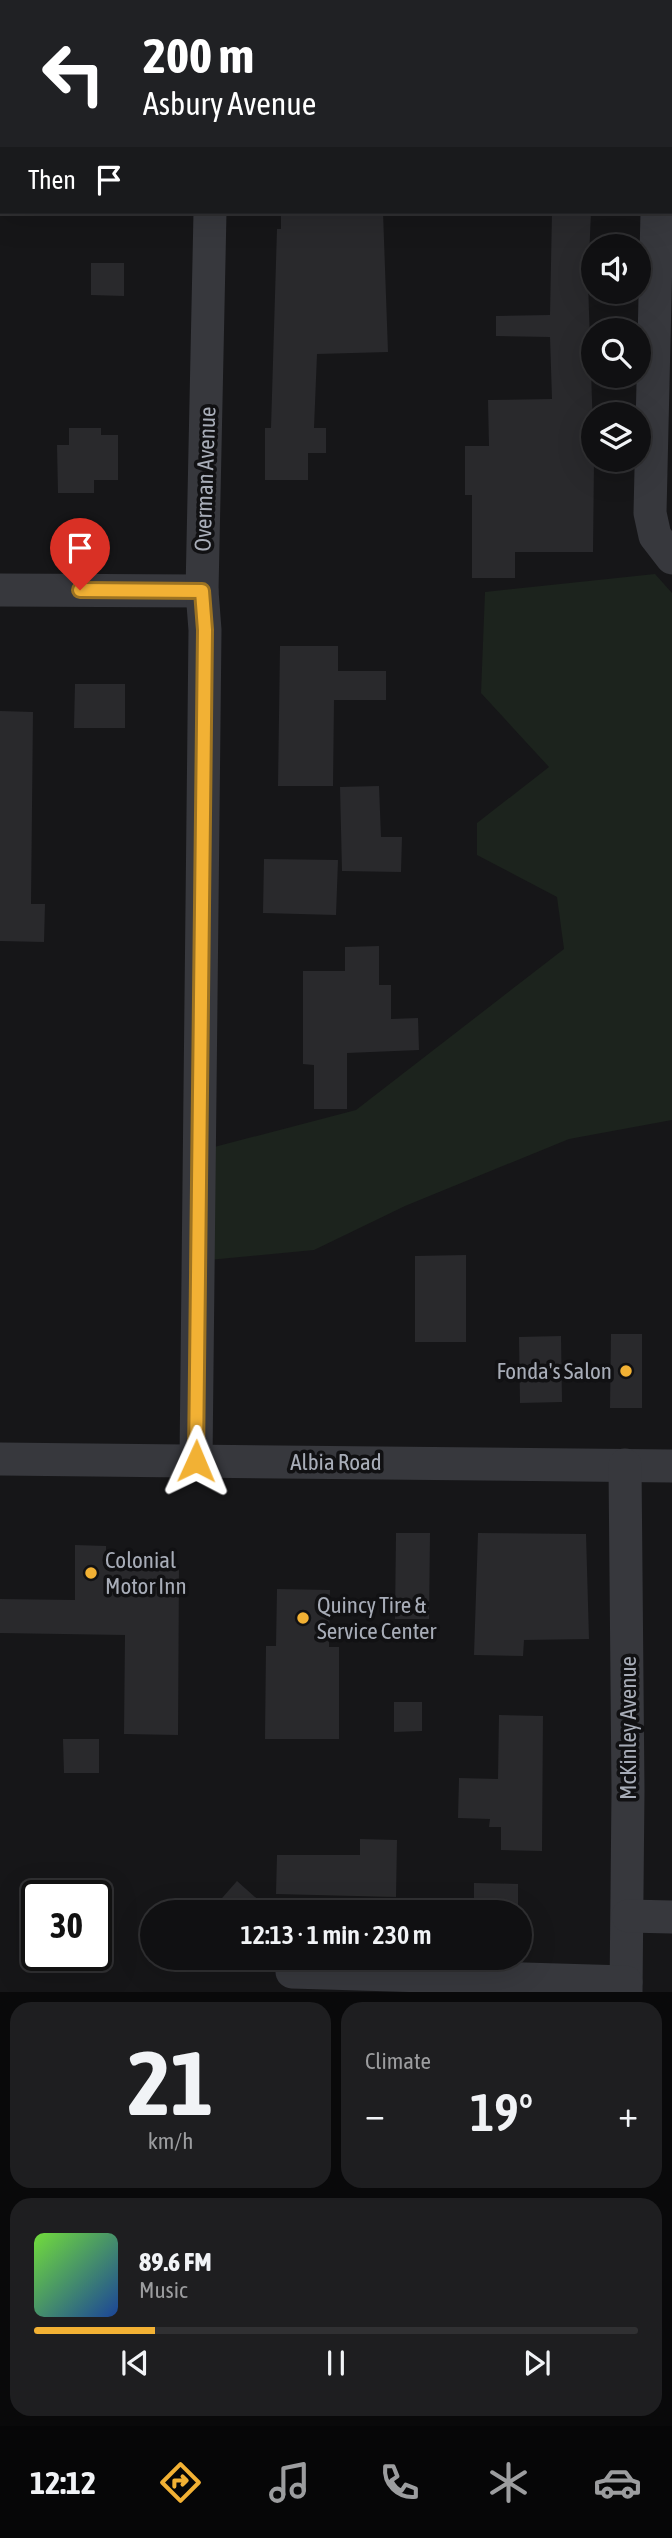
<!DOCTYPE html>
<meta charset="utf-8">
<style>
body{margin:0;font-family:"Asap Condensed",sans-serif;background:#1e1e20;color:#f1f3f6;height:100vh;display:flex;flex-direction:column;font-size:26px;white-space:nowrap}
*{box-sizing:border-box;margin:0}
p{font-size:23px;color:#9c9d9f}
.icon{flex:none;width:38px;height:38px;fill:none;stroke:currentColor;stroke-width:2;stroke-linecap:round;stroke-linejoin:round}
.map{position:relative;height:1992px;overflow:hidden}
.side{display:flex;flex-direction:column;gap:10px;padding:10px;background:#09090a;flex:1}
.side>*{flex:none}
.hud{position:absolute;left:0px;top:0px;width:672px;height:214px;box-shadow:0 7px 28px #0002,0 0 0 2px #303032;background:#202124;color:#fff;overflow:hidden}
.buttons{position:absolute;left:581px;top:234px;display:grid;gap:14px}
.buttons a{display:grid;place-items:center;width:70px;height:70px;border-radius:50%;background:#101012;box-shadow:0 7px 28px #0002,0 0 0 2px #303032;font-size:35px}
.speed{position:absolute;left:21px;top:1880px;display:flex;gap:14px;font-size:35px;font-weight:700;text-align:center}
.speed>*{display:grid;place-content:center;width:91px;height:91px;border-radius:50%;background:#101012;box-shadow:0 7px 28px #0002,0 0 0 2px #303032;line-height:1}
.speed .limit{border:4px solid #111;border-radius:10px;background:#fff;color:#111}
.pin{position:absolute;display:grid;place-items:center;width:60px;height:60px;color:#fff;margin:-72px -30px;border-radius:50% 50% 50% 0;rotate:-45deg;box-shadow:0 0 7px #0007}
.pin .icon{rotate:45deg}
.me{position:absolute;width:77px;margin:-38px;rotate:1deg;stroke-linejoin:round;filter:drop-shadow(0 0 5px #0008)}
.turn{display:flex;align-items:center;gap:24px;height:147px;padding:0 28px;font-size:32px}
.turn .icon{width:91px;height:91px;stroke-width:2.5}
.turn b{display:block;font-size:49px;line-height:60px}
.then{display:flex;align-items:center;height:66px;padding:0 28px;background:#0003;gap:14px;font-size:26px}
.big{font-size:52px;font-weight:600;line-height:1.1}
.side .tile{flex:1;display:flex;flex-direction:column;justify-content:center;gap:10px;min-width:0;padding:0 24px;border-radius:21px;background:#1e1e20}
.side .dial{align-items:center;gap:0}
.dial b{font-size:91px;line-height:1}
.song{display:flex;align-items:center;gap:21px}
.cover{width:84px;height:84px;border-radius:10px;background:linear-gradient(135deg,hsl(100 70% 55%),hsl(220 70% 35%))}
.played{height:7px;border-radius:4px;background:linear-gradient(90deg,#f2b134 20%,#303032 20%)}
.keys{display:flex;justify-content:space-around;direction:ltr}
.heat{display:flex;justify-content:space-between;align-items:center;font-size:38px;direction:ltr}
.side .tiles{flex:1;display:grid;gap:10px;grid-template-columns:1fr 1fr}
.tile:last-child{grid-column:span 2}
.trip{position:absolute;left:140px;top:1900px;width:392px;height:70px;border-radius:35px;background:#101012;box-shadow:0 7px 28px #0002,0 0 0 2px #303032;font-weight:600;line-height:70px;text-align:center}
.tab-bar{display:flex;height:112px;justify-content:space-around;align-items:center;background:#060607;color:#9c9d9f}
.tab-bar .icon{width:49px;height:49px}
.tab-bar .active{color:#f2b134}
.tab-bar b{font-size:32px;color:#f1f3f6}
.map>svg:first-child{display:block}
.green{fill:#1c231d}
.building{fill:#29292c}
.lines{fill:none;stroke-linecap:round;stroke-linejoin:round}
.minor{stroke:#37383d;stroke-width:33}
.route-casing{stroke:#9d7322;stroke-width:18}
.route{stroke:#f2b134;stroke-width:12}
.poi-dot{fill:#f2b134;stroke:#111113;stroke-width:2.5}
.labels{text-anchor:middle;stroke-width:7;stroke-linejoin:round;paint-order:stroke}
.street-label{font-size:23px;fill:#a8adb8;stroke:#111113}
.poi-label{font-size:23px;fill:#a8adb8;stroke:#111113;text-anchor:start}
</style>
<div class="map">
<svg width="672" height="1992" viewBox="0 0 672 1992">
<rect width="100%" height="100%" fill="#161618"/>
<polygon class="green" points="655,574 672,593 672,1120 569,1139 405,1206 314,1250 198,1261 199,1151 356,1110 564,949 557,897 477,855 477,823 549,767 481,693 485,592"/>
<g class="building">
<polygon points="281,212 383,212 388,352 317,354 314,428 326,428 326,453 308,453 308,480 265,480 265,428 271,428 277,229 281,229"/>
<polygon points="552,212 591,212 588,282 594,460 593,552 515,552 515,578 472,578 472,495 465,495 465,446 489,446 488,400 552,399 550,337 496,336 496,316 550,315"/>
<polygon points="91,263 124,263 124,296 91,295"/>
<polygon points="69,428 101,428 101,435 118,435 118,480 94,480 94,493 58,493 57,445 69,445"/>
<polygon points="280,646 338,646 338,671 386,671 386,700 334,700 333,786 278,786"/>
<polygon points="75,684 125,684 125,728 74,728"/>
<polygon points="0,711 33,712 31,904 45,904 44,942 0,941"/>
<polygon points="379,786 381,837 402,837 401,872 342,871 340,787"/>
<polygon points="264,859 338,860 336,915 263,913"/>
<polygon points="379,946 379,985 391,985 391,1019 418,1018 419,1050 347,1053 347,1109 314,1109 314,1065 303,1064 303,971 345,971 345,947"/>
<polygon points="466,1255 466,1342 415,1342 415,1256"/>
<polygon points="611,1334 642,1334 642,1408 610,1408"/>
<polygon points="561,1336 562,1402 520,1403 519,1337"/>
<polygon points="396,1533 430,1533 429,1619 395,1619"/>
<polygon points="478,1533 586,1534 589,1639 524,1640 523,1656 474,1655"/>
<polygon points="75,1545 106,1546 106,1567 179,1568 178,1735 124,1734 125,1635 0,1633 0,1599 75,1600"/>
<polygon points="277,1589 330,1590 329,1647 339,1647 339,1739 265,1739 266,1646 276,1646"/>
<polygon points="394,1702 422,1702 422,1731 394,1732"/>
<polygon points="499,1715 543,1716 542,1851 501,1850 501,1827 489,1827 490,1819 458,1818 459,1778 498,1779"/>
<polygon points="63,1739 99,1739 99,1773 64,1773"/>
<polygon points="360,1839 397,1840 396,1897 276,1894 277,1855 360,1855"/>
<polygon points="237,1881 273,1913 209,1913"/>
<polygon points="474,1883 518,1884 518,1913 474,1913"/>
</g>
<g class="lines">
<g class="minor">
<polyline points="212,2 212,0"/>
<polyline points="661,2 661,0"/>
<polyline points="657,212 650,513 655,536 672,558"/>
<polyline points="0,590 202,591"/>
<polyline points="0,1459 672,1466"/>
<polyline points="196,1461 205,630 202,591 210,212"/>
<polyline points="625,1465 628,1791 626,1992"/>
<polyline points="628,1916 672,1917"/>
<polyline points="292,1972 626,1982"/>
</g>
</g>
<g class="lines">
<defs>
<polyline id="route" points="80,590 202,591 205,630 196,1461"/>
</defs>
<use href="#route" class="route-casing"/>
<use href="#route" class="route"/>
</g>
<g class="poi-dot">
<circle cx="626" cy="1371" r="7"/>
<circle cx="91" cy="1573" r="7"/>
<circle cx="303" cy="1618" r="7"/>
</g>
<g class="labels">
<g class="street-label">
<text transform="translate(205 479) rotate(-88)" y="8">Overman Avenue</text>
<text x="336" y="1470">Albia Road</text>
<text transform="translate(628 1728) rotate(-90)" y="8">McKinley Avenue</text>
</g>
<g class="poi-label">
<text x="612" y="1379" text-anchor="end">Fonda's Salon</text>
<text x="105" y="1568">Colonial<tspan x="105" dy="26">Motor Inn</tspan></text>
<text x="317" y="1613">Quincy Tire &amp;<tspan x="317" dy="26">Service Center</tspan></text>
</g>
</g>
</svg>
<div class="buttons">
<a><svg class="icon" aria-label="sound" viewBox="0 0 24 24"><path d="M4 9h4l5-4v14l-5-4H4zM17 9q2 3 0 6"/></svg></a>
<a><svg class="icon" aria-label="search" viewBox="0 0 24 24"><circle cx="10" cy="10" r="6"/><path d="M15 15l6 6"/></svg></a>
<a><svg class="icon" aria-label="layers" viewBox="0 0 24 24"><path d="M12 4l9 5-9 5-9-5zM3 14l9 5 9-5"/></svg></a>
</div>
<div class="speed"><div class="limit">30</div></div>
<div class="pin" style="left:80px;top:590px;background:#d93025"><svg class="icon" aria-label="arrive" viewBox="0 0 24 24"><path d="M6 21V4h12l-3 4 3 4H6"/></svg></div>
<svg class="me" style="left:196px;top:1461px" viewBox="-20 -20 40 40"><path d="M0-17L14 15 0 8-14 15z" fill="#f2b134" stroke="#fff" stroke-width="4"/></svg>
<div class="trip">12:13 · 1 min · 230 m</div>
<div class="hud">
<div class="turn"><svg class="icon" aria-label="left" viewBox="0 0 24 24"><path d="M17 20v-9H6M10 6l-5 5 5 5"/></svg><div><b>200 m</b>Asbury Avenue</div></div>
<div class="then">Then<svg class="icon" aria-label="arrive" viewBox="0 0 24 24"><path d="M6 21V4h12l-3 4 3 4H6"/></svg></div>
</div>
</div>
<section class="side">
<div class="tiles">
<div class="tile dial"><b>21</b><p>km/h</p></div>
<div class="tile"><p>Climate</p>
<div class="heat"><a>−</a><b class="big">19°</b><a>+</a></div>
</div>
<div class="tile">
<div class="song"><i class="cover"></i><div><b>89.6 FM</b><p>Music</p></div></div>
<div class="played"></div>
<div class="keys"><svg class="icon" aria-label="previous" viewBox="0 0 24 24"><path d="M18 5L8 12l10 7zM5 5v14"/></svg><svg class="icon" aria-label="pause" viewBox="0 0 24 24"><path d="M8 5v14M16 5v14"/></svg><svg class="icon" aria-label="next" viewBox="0 0 24 24"><path d="M6 5l10 7-10 7zM19 5v14"/></svg></div>
</div>
</div>
</section>
<nav class="tab-bar">
<b>12:12</b>
<svg class="icon active" aria-label="directions" viewBox="0 0 24 24"><path d="M12 3l9 9-9 9-9-9zM9 14v-3h6M13 9l2 2-2 2"/></svg>
<svg class="icon" aria-label="music" viewBox="0 0 24 24"><path d="M9 18V5l10-2v13"/><circle cx="6" cy="18" r="3"/><circle cx="16" cy="16" r="3"/></svg>
<svg class="icon" aria-label="phone" viewBox="0 0 24 24"><path d="M5 4h4l2 5-3 2q2 4 5 5l2-3 5 2v4C11 20 4 13 5 4z"/></svg>
<svg class="icon" aria-label="climate" viewBox="0 0 24 24"><path d="M12 3v18M4 7l16 10M4 17L20 7"/></svg>
<svg class="icon" aria-label="car" viewBox="0 0 24 24"><path d="M5 17H2v-5l4-1 3-4h7l3 4 3 1v5h-3M9 17h6M6 11h13"/><circle cx="7" cy="17" r="2"/><circle cx="17" cy="17" r="2"/></svg>
</nav>
